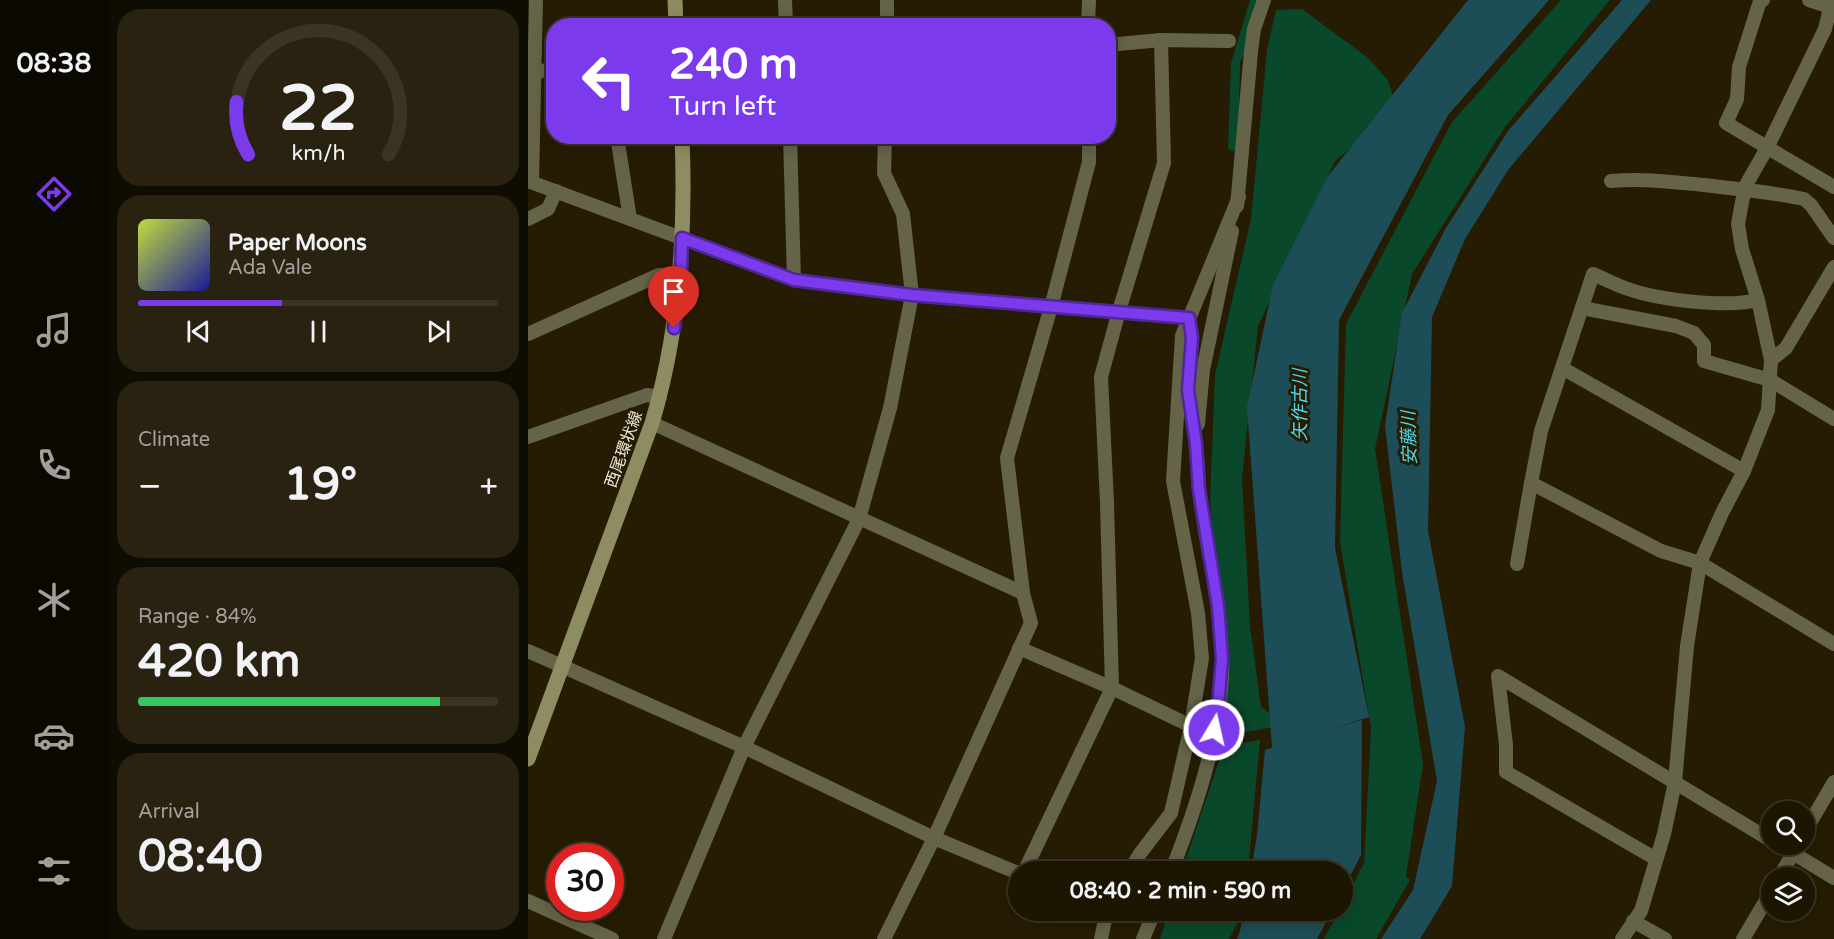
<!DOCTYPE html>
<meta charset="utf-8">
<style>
body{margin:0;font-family:"Varela Round","Noto Sans JP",sans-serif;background:#292211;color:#f1f3f6;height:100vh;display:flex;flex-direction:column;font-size:22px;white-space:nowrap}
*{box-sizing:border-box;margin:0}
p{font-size:20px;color:#a09f99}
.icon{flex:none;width:33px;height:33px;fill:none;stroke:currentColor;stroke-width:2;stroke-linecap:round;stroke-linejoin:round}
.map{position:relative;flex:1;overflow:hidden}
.drawer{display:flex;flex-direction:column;gap:9px;padding:9px;background:#0f0c01;width:420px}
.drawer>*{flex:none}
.banner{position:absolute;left:18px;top:18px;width:570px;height:126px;border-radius:24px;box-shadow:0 3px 15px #0003,0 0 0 2px #3a3424;background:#7c3aed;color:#fff;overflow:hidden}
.tools{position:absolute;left:1233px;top:801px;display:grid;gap:12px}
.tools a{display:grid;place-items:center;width:54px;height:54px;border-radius:50%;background:#1c1502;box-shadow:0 3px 15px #0003,0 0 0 2px #3a3424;font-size:30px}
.speed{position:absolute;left:18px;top:843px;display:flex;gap:12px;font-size:30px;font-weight:700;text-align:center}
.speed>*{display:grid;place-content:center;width:78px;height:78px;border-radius:50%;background:#1c1502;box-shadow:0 3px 15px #0003,0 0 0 2px #3a3424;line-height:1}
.speed .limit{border:9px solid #d22;background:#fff;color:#111}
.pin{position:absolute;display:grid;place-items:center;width:51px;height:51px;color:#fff;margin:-62px -26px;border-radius:50% 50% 50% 0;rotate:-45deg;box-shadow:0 0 6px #0007}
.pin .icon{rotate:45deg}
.me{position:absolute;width:66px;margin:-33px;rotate:9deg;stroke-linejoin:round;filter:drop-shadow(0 0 4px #0008)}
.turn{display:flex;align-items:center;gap:21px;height:126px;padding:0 24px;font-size:27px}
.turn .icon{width:78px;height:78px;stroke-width:2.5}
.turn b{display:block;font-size:42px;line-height:51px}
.big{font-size:45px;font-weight:700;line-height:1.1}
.drawer .card{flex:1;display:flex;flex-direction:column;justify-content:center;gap:9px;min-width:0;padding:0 21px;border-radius:24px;background:#292211}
.drawer .dial{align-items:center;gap:0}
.dial svg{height:156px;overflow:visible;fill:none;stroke:#3a3424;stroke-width:7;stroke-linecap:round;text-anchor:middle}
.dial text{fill:#f1f3f6;stroke:none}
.song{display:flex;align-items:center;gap:18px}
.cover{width:72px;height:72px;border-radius:9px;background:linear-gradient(135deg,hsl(70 70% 55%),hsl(240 70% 35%))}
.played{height:6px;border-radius:3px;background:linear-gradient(90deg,#7c3aed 40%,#3a3424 40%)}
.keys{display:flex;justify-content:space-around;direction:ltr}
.heat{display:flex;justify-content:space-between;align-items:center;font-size:33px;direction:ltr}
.charge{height:9px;border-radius:4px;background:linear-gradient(90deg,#34c759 84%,#3a3424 0)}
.trip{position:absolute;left:480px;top:861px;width:345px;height:60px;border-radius:30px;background:#1c1502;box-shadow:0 3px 15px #0003,0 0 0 2px #3a3424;font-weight:700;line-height:60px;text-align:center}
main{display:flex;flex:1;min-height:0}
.dock{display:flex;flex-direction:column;width:108px;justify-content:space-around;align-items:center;background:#0b0801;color:#a09f99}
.dock .icon{width:42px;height:42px}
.dock .selected{color:#7c3aed}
.dock b{font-size:27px;color:#f1f3f6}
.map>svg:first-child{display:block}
.green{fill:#09482a}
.water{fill:#1d4e57}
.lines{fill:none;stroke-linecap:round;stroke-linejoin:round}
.minor{stroke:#656449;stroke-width:14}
.secondary{stroke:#8e8d61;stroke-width:15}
.route-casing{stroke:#51269a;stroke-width:15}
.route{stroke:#7c3aed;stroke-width:10}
.labels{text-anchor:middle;stroke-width:6;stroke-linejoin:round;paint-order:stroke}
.street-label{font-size:16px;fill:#efe9da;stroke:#251c03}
.water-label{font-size:18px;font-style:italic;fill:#4ed8f0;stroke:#251c03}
</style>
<main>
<nav class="dock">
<b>08:38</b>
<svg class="icon selected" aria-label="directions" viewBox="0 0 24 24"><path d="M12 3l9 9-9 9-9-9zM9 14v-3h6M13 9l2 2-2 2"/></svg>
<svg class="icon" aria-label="music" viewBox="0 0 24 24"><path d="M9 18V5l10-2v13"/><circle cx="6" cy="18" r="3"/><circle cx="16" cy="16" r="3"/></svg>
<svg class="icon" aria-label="phone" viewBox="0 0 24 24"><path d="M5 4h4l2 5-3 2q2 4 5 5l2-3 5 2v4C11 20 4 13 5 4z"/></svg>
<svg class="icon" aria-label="climate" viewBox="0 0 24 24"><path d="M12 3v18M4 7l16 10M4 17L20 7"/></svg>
<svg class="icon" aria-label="car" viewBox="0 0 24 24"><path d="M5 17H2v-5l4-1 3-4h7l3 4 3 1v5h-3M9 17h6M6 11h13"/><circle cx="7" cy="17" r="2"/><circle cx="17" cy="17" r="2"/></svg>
<svg class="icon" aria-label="filters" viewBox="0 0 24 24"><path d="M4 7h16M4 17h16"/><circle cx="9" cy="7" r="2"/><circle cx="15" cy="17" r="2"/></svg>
</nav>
<section class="drawer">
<div class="card dial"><svg viewBox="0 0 100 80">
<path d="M14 69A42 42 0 1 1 86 69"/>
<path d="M14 69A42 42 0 0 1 8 42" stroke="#7c3aed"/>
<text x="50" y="56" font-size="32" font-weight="700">22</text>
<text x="50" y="72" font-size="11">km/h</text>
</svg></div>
<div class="card">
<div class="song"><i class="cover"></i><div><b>Paper Moons</b><p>Ada Vale</p></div></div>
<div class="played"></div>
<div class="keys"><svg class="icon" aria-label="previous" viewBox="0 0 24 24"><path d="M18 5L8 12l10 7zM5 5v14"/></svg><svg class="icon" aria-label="pause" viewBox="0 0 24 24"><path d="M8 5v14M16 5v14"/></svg><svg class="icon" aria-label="next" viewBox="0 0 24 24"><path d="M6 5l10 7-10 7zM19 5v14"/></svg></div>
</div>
<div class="card"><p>Climate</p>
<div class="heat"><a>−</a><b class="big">19°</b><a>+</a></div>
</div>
<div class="card"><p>Range · 84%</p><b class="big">420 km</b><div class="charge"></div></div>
<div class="card"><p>Arrival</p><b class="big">08:40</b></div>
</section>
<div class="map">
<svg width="1306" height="939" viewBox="0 0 1306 939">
<rect width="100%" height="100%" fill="#251c03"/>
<g class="green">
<polygon points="722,0 740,0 712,63 710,152 700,149 703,63"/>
<polygon points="1033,0 1082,0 977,127 884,274 847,449 895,764 878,877 882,880 848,939 796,939 811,911 814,910 815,904 836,863 843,728 812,542 818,324 924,122"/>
<polygon points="774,9 839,57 859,79 870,109 807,161 730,326 714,479 722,626 733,707 758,725 701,735 682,500 687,375 723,219 739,50 748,10"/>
<polygon points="732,740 720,871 654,871 696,746"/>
<polygon points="641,911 641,910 716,911 701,939 632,939"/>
</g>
<g class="water">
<polygon points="940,0 1021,0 920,115 811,320 807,548 841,717 801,730 834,720 833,855 815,890 814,872 723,871 729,835 737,750 744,748 719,407 745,285 800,176"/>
<polygon points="1094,0 1123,0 980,170 937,239 904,317 900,531 937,727 924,886 892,939 853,939 885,890 909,781 874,572 857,426 874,313 918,228 980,131"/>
<polygon points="716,911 716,910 804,911 789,939 709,939 712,931"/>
</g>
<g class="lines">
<g class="minor">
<polyline points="257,0 258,26"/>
<polyline points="1235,0 1232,1 1211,67 1209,99 1198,123 1306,187"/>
<polyline points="1281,0 1302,7"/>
<polyline points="359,26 359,0"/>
<polyline points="560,26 561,0"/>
<polyline points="580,45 633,40 701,41"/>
<polyline points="0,73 26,69"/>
<polyline points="89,136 102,219"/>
<polyline points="262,136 266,280"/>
<polyline points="0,181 266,280 384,295 661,318"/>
<path d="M1083 181C1114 178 1145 182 1176 185 1209 189 1243 192 1276 199L1283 205 1306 238"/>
<polyline points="4,182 8,0"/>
<polyline points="709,206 723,52 726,29 736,0"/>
<polyline points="0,219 20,209 28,191"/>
<path d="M1230 300C1198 308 1131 300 1100 289 1088 285 1077 279 1065 274L1013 431 1003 483 1133 551 1172 563 1306 644"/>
<polyline points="1054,308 1148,326 1166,333 1176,345 1176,361 1242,380 1306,419"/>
<polyline points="0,334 131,275 153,274"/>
<polyline points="1243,360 1258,348 1306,267"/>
<polyline points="1034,368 1216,471"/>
<polyline points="124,423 495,593"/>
<polyline points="670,424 675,370 704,231"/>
<polyline points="0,437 119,395 132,397"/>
<polyline points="989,564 1003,483"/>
<polyline points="491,648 584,688 663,726 643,813 611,855 601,872"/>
<polyline points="0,651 216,747 406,838 490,873"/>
<polyline points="663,726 674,658 670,613 645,481 654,336 711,197"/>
<polyline points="1276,833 1306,782"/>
<polyline points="1250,844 1306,878"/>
<polyline points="1128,859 978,772 978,745 970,676 1244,841"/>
<polyline points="496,872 584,688 579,503 573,377 591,311 636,163 633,40"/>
<path d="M643 872C668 809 697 724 694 656 692 600 678 546 671 490 670 475 670 460 668 445 667 427 661 409 660 391 659 366 664 344 661 318"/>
<polyline points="1251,878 1270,844"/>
<polyline points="0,901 84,939"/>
<polyline points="1105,921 1137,939"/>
<polyline points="136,939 216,747 331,519 362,408 384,295 375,214 356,173 357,136"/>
<polyline points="356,939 406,838 503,623 495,593 479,458 523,307 561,162 561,136"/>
<polyline points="573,939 579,910"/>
<polyline points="615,939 627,910"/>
<polyline points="1094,939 1113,911 1136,834 1147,782 1159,646 1172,563 1194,513 1216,471 1240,410 1243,360 1230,300 1214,249 1210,224 1214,202 1218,185 1239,148 1297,29 1304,0"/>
<polyline points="1215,939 1244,890"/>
</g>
<g class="secondary">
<polyline points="147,0 148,26"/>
<path d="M0 759 124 423C152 330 158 233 154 136"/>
</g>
</g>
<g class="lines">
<defs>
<polyline id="route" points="146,328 153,274 154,238 266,280 384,295 661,318 664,338 660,390 668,444 671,490 690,606 694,658 690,708 686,730"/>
</defs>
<use href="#route" class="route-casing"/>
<use href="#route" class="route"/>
</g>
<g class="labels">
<g class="street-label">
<text transform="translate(95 449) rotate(-70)" y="6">西尾環状線</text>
</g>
<g class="water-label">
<text transform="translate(772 405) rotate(-90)" y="6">矢作古川</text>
<text transform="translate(881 438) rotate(-92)" y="6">安藤川</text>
</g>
</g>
</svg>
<div class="tools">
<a><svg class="icon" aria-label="search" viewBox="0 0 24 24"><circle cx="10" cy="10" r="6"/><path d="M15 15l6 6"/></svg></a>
<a><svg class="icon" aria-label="layers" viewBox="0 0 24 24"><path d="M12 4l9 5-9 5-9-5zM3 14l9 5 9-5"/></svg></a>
</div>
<div class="speed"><div class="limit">30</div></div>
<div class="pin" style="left:146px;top:328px;background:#d93025"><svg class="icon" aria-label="arrive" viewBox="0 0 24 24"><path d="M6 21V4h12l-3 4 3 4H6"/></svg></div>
<svg class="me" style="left:686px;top:730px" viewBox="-20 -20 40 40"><circle r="17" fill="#7c3aed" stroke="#fff" stroke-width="3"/><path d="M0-11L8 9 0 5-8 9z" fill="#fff"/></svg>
<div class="trip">08:40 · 2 min · 590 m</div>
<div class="banner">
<div class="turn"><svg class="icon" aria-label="left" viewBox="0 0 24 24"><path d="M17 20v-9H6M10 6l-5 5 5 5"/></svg><div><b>240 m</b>Turn left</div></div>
</div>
</div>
</main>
